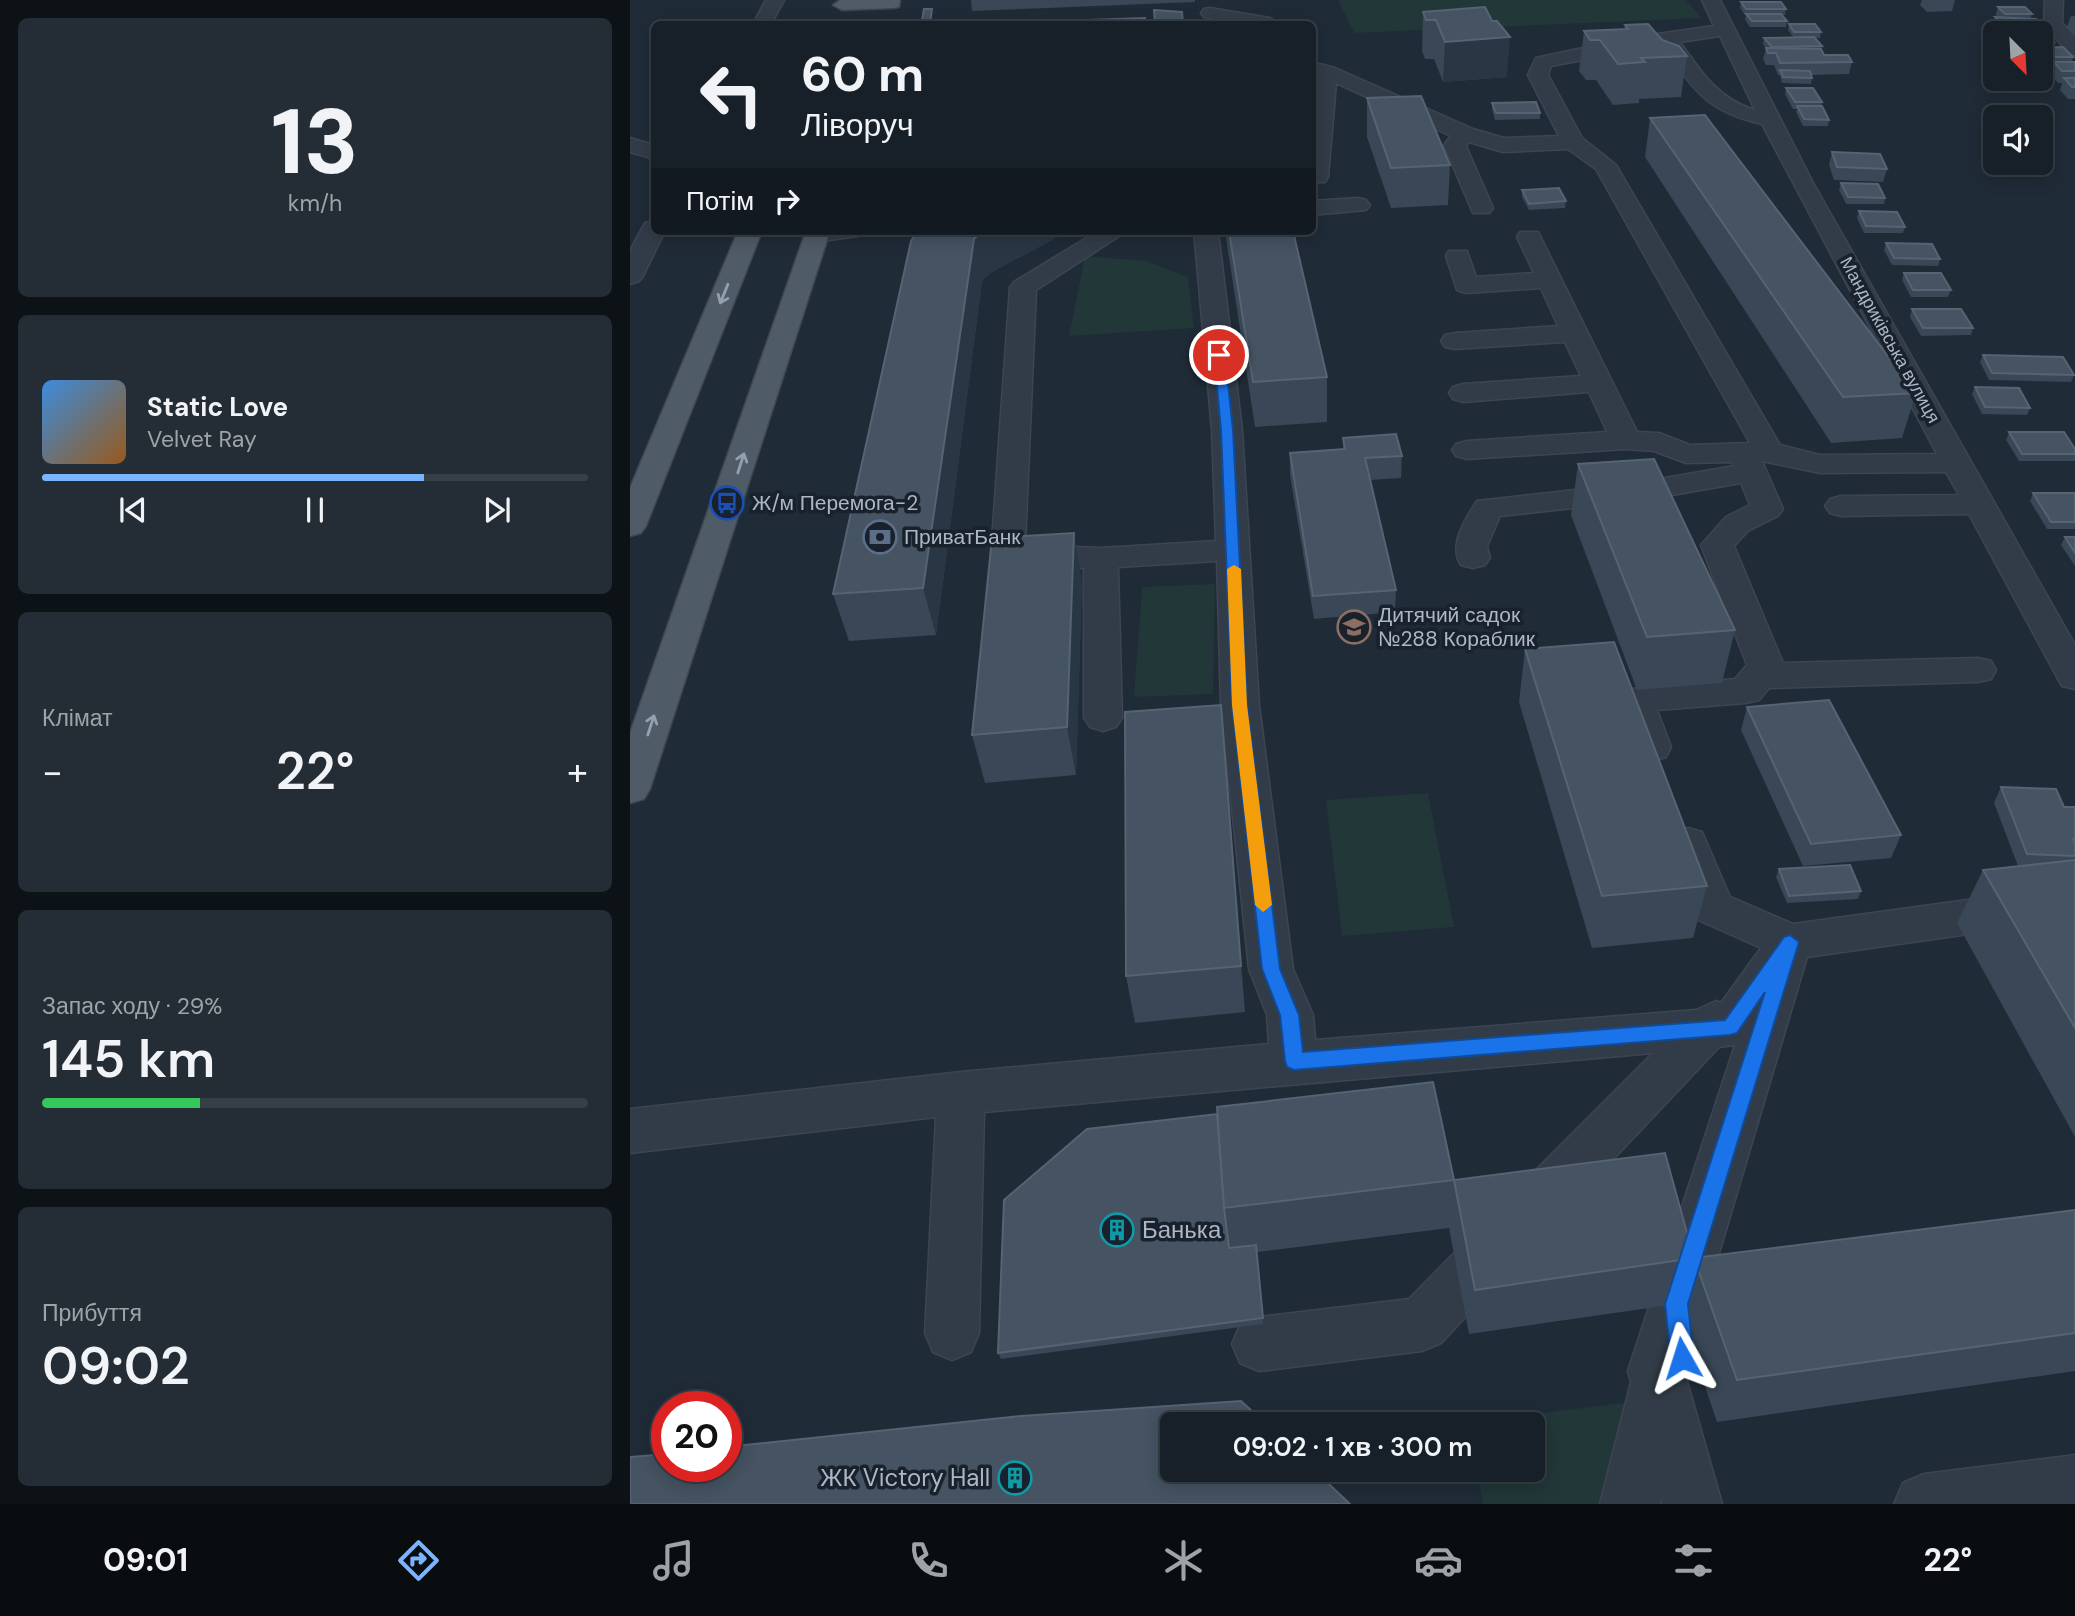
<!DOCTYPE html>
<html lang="uk">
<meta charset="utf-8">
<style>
body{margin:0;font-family:"DM Sans",sans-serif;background:#242d35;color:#f1f3f6;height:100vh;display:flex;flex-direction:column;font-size:26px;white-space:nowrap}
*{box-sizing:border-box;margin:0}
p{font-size:23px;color:#9ea3a8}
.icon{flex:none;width:38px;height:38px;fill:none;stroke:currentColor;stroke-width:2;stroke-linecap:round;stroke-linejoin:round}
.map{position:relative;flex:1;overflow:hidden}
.side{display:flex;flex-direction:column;gap:18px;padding:18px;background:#0d1217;width:630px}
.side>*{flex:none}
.guide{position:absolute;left:21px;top:21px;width:665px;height:214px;border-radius:10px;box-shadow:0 4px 18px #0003,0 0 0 2px #363e46;background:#172029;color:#f1f3f6;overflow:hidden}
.needle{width:46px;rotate:156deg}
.controls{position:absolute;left:1353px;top:21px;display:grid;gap:14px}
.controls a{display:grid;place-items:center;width:70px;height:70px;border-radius:10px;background:#172029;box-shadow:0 4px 18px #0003,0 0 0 2px #363e46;font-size:35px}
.speed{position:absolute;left:21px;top:1391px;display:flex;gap:14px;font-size:35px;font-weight:700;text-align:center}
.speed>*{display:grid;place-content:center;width:91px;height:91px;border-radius:50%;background:#172029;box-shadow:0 4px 18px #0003,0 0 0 2px #363e46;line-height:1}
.speed .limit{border:10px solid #d22;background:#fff;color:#111}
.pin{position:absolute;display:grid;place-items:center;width:60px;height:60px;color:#fff;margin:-30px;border:4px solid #fff;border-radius:50%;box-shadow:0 2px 7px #0007}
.me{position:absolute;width:77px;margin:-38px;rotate:354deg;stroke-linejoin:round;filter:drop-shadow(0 0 5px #0008)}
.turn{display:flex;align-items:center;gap:24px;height:147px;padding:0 35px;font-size:32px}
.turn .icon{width:91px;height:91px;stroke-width:2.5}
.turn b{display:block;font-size:49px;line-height:60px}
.then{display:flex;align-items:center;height:66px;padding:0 35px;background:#0003;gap:14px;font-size:26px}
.big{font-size:52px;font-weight:600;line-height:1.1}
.side .widget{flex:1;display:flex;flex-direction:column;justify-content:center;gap:10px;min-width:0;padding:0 24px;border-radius:10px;background:#242d35}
.side .dial{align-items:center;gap:0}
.dial b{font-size:91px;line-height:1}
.song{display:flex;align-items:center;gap:21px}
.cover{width:84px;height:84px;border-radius:10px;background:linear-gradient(135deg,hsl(210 70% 55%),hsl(30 70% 35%))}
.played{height:7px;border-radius:4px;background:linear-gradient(90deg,#7ab4fc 70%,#363e46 70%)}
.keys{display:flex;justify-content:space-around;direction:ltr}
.heat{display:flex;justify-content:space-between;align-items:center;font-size:38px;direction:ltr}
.charge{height:10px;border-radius:5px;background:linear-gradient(90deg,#34c759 29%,#363e46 0)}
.trip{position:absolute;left:530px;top:1412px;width:385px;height:70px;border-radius:10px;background:#172029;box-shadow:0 4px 18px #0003,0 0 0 2px #363e46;font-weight:600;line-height:70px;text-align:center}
.menu{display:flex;height:112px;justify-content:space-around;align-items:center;background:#090d10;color:#9ea3a8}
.menu .icon{width:49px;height:49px}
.menu .current{color:#7ab4fc}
.menu b{font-size:32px;color:#f1f3f6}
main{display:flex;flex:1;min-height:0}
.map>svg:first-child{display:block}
.green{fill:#213738}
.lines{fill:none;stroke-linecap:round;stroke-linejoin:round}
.minor-casing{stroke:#3c4551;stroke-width:3}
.major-casing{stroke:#3c4551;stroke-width:3}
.minor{fill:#323c48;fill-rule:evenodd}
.major{fill:#505b68;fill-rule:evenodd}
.wall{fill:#394756}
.shaded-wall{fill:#293745}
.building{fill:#455362;stroke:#556372;stroke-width:2}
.oneway{stroke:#95a0ae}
.route{fill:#1a73e8;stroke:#114b97;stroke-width:2}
.slow{fill:#f59e0b}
.labels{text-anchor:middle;stroke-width:7;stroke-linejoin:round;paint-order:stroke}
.far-street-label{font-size:18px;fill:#acb7c5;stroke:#18212c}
.poi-label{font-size:21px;fill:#acb7c5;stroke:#18212c;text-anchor:start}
.near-poi-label{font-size:24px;fill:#acb7c5;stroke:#18212c;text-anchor:start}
</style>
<main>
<section class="side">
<div class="widget dial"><b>13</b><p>km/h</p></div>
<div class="widget">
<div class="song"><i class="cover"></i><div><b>Static Love</b><p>Velvet Ray</p></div></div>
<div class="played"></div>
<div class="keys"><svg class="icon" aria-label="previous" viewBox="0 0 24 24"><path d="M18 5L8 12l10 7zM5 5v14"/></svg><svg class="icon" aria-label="pause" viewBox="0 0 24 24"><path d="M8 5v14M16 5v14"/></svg><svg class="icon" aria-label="next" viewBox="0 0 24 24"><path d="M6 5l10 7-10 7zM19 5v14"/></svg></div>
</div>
<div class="widget"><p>Клімат</p>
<div class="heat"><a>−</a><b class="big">22°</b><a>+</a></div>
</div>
<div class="widget"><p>Запас ходу · 29%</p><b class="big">145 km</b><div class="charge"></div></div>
<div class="widget"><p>Прибуття</p><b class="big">09:02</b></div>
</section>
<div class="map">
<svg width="1445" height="1504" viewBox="0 0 1445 1504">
<rect width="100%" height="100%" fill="#1f2b37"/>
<g class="green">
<polygon points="708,0 1056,0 1072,18 724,33"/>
<polygon points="455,256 516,261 558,277 564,328 439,336"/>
<polygon points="585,584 583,694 504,697 512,587"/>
<polygon points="798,793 824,927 712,936 696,800"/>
<polygon points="1000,1402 1015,1504 853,1504 847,1470 903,1470 903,1424 839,1422"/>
</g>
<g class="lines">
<defs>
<g id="minor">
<polygon points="136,0 154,0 141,24 123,24"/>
<path d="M1072 0H1090L1183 183 1445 645V689L1432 686 1427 677 1339 514 1211 516 1200 513 1195 506 1200 499 1211 496 1329 495 1316 472 1190 473 1132 461 1153 509 1148 516 1118 531 1104 546 1153 663 1348 658 1361 661 1366 670 1361 679 1348 682 1139 688 1129 700 1116 703 1027 710 1041 747 1036 757 1022 761 1008 757 985 699 991 690 1105 679 1117 665 1071 545 1096 517 1120 505 1111 483 1007 501 870 516 857 546 860 558 855 565 843 568 831 565C818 546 835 519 847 501L1007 483 1104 466 1102 462 1056 463 1024 451 996 449 837 459 826 456 822 450 826 444 837 441 977 432 959 392 833 402 823 399 819 393 823 387 833 384 951 376 935 342 825 349 815 347 811 341 815 335 825 333 928 326 911 288 836 293 827 290 816 256 819 251H837L846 277 904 273 887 237 890 232H908L1007 432 1029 433 1060 445 1120 443 966 169 938 149 873 152 839 142 836 146 863 208 859 213H843L814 145 821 136 706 83 698 177 695 182 682 183V100L687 76 682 75V62L705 68 843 129 874 138 929 136 898 75 906 58 999 38 1084 26ZM1090 36 1125 110C1088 99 1071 72 1050 42ZM1033 45C1063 89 1076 112 1132 124L1307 454 1190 455 1150 445 986 165 952 138 918 75 921 66Z"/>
<polygon points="1415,0 1433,0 1432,23 1445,37 1445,55 1438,53 1414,24"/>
<polygon points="580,8 640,18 649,24 613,24 574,17 571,13 574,9"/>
<polygon points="0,138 24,145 24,159 0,152"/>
<polygon points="728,198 736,200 740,205 736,210 682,215 682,201"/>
<polygon points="24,221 24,231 35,231 13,276 9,281 0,284 0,251 15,223"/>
<polygon points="177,231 231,231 228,236 186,242 177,240 174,235"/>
<polygon points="468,231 497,231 406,290 395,545 471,548 586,541 582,430 564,231 588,231 612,430 629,705 663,969 683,1015 685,1040 1066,1010 1086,1001 1091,1003 1131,948 1068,920 1038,843 1044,832 1058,828 1072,832 1100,897 1163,924 1445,885 1445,919 1177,957 1054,1371 1092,1504 1032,1504 1031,1498 1030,1504 970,1504 1001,1382 998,1371 1105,1045 1089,1047 926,1220 908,1227 890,1220 883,1203 890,1186 1023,1053 354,1112 349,1333 341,1352 322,1360 303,1352 295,1333 306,1117 0,1153 0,1109 331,1072 639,1044 637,1015 619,969 591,705 587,561 488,567 492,718 486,727 473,731 460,727 454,718 454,568 378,565 366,562 361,555 380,287 384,282"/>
<polygon points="867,1221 885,1228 893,1246 885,1264 811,1343 792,1351 629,1371 610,1363 602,1344 610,1325 629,1317 779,1299 849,1228"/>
<polygon points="1445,1455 1445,1504 1264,1504 1273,1483 1294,1474"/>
</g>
<g id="major">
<polygon points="270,0 269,7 263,8 212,10 203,5 210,0"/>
<polygon points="108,231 132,231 16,526 11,533 0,536 0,488"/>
<polygon points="176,231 200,231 20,789 14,799 0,803 0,733"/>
</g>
</defs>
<use href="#minor" class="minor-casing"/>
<use href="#major" class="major-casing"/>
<use href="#minor" class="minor"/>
<use href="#major" class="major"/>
</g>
<g class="wall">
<polygon points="341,0 565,0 565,2 342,11"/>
<polygon points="1292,0 1325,0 1322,11 1297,12 1290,5"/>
<polygon points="1111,2 1156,9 1155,15 1152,15 1157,21 1156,27 1120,27 1115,20 1116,15 1115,15 1110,8"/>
<polygon points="855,7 877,77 813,82 804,59 795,59 792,51 793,12"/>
<polygon points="1368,7 1402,14 1400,19 1414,28 1413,32 1424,42 1422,48 1440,52 1440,54 1443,57 1442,62 1445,62 1445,99 1438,99 1430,90 1432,83 1428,83 1420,74 1421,69 1410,69 1410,33 1366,33 1362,29"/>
<polygon points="1441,16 1445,16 1445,36 1437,27"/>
<polygon points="1159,24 1191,32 1190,38 1184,38 1192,46 1191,49 1194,55 1222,62 1219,74 1181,75 1182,78 1181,84 1152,83 1150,75 1148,75 1144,65 1136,65 1133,59 1136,48 1133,44 1134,38 1163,37 1158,30"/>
<polygon points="995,25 1032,40 1057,56 1051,97 1009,99 1009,103 983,105 966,80 956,80 949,71 954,31 994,29"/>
<polygon points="1156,88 1192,102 1191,106 1199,120 1198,126 1173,126 1166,112 1167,109 1163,109 1155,94"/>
<polygon points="737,98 820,165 818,205 761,208 737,137"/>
<polygon points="862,103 910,113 910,119 865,120 862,109"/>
<polygon points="1020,118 1286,393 1272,438 1201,443 1015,157"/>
<polygon points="1202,152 1257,169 1253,182 1204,180 1199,165"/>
<polygon points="1211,183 1255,198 1254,204 1216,204 1209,190"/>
<polygon points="892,190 936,201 935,208 899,210 892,197"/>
<polygon points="1229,211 1275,227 1273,233 1234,233 1227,218"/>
<polygon points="287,231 439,231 360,273 352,281 306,635 219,641 203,594"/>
<polygon points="595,231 663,231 697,377 697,422 625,427"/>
<polygon points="1256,243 1310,259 1308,266 1262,265 1254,250"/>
<polygon points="1274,273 1321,290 1318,297 1281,297 1272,280"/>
<polygon points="1282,309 1343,328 1341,335 1291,336 1280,317"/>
<polygon points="1353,355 1444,375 1441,382 1359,380 1350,362"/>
<polygon points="1345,387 1400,408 1397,415 1352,414 1342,394"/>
<polygon points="1379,432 1445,449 1445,461 1389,461 1376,440"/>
<polygon points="713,438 772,456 771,478 740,480 766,590 765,612 684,619 660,475 660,453 713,450"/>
<polygon points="948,464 1105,630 1092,683 1007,690 941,515"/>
<polygon points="1403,493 1445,493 1445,529 1417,529 1400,501"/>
<polygon points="1435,537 1445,537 1445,566 1431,545"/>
<polygon points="452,580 446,775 355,783 342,735"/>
<polygon points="895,649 1077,886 1063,938 962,948 889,702"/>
<polygon points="1117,707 1271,835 1261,858 1173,866 1111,730"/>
<polygon points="595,753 615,1012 505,1023 496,976"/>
<polygon points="1371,787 1434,807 1445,807 1445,1137 1327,923 1353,870 1388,866 1364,803"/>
<polygon points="1149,869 1231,891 1228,899 1157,903 1146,877"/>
<polygon points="824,1180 1064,1258 1445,1210 1445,1371 1087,1422 1047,1304 839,1334 819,1228 627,1252 633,1324 371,1359 368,1353 374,1200"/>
</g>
<g class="shaded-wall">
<polygon points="302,9 303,15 301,24 299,24"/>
<polygon points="880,37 877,77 813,82 815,42"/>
<polygon points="352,231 439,231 360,273 352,281 306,635 293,588 344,239"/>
<polygon points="444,533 452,580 446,775 437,727"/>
<polygon points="591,705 595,753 615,1012 611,966"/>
</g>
<g class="building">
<polygon points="1111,2 1151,2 1156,9 1116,9"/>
<polygon points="855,7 862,21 867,21 880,37 815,42 806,20 796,20 793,12"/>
<polygon points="1368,7 1395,7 1402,14 1375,14"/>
<polygon points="294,9 302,9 300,22 299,20 292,20"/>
<polygon points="524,10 552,12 553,24 525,24"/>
<polygon points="1116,14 1151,14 1157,21 1122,21"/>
<polygon points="1365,17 1406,19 1414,28 1375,28"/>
<polygon points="515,18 515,24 458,24 458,20"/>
<polygon points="299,20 299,24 286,24 287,21"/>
<polygon points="400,22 400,24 354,24"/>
<polygon points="1018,24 1032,40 1049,46 1057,56 1011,58 1015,62 988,64 970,40 960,40 954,31 998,29 995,25"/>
<polygon points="1159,24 1185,24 1191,32 1164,32"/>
<polygon points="1395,32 1414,32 1424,42 1410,42 1410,33 1396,33"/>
<polygon points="1184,37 1192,46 1142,47 1134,38"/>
<polygon points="1433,47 1443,57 1410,57 1410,48"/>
<polygon points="1136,48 1191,49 1194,55 1218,55 1222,62 1150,63 1146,53 1138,53"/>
<polygon points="1424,62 1445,62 1445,71 1432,71"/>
<polygon points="1150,70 1180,71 1182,78 1153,77"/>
<polygon points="1434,78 1445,78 1445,87 1442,87"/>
<polygon points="1156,88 1183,88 1192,102 1165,102"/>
<polygon points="791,96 820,165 761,168 737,98"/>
<polygon points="906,102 910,113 866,113 862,103"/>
<polygon points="1167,106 1192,106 1199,120 1174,119"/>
<polygon points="1075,115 1286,393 1213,397 1020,118"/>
<polygon points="1202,152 1250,154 1257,169 1207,167"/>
<polygon points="1211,183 1248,184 1255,198 1218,197"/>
<polygon points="929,188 936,201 899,204 892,190"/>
<polygon points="1229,211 1267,212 1275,227 1236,226"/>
<polygon points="287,231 352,231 344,239 293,588 203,594 281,241"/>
<polygon points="599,231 663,231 697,377 623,382"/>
<polygon points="1256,243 1302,244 1310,259 1264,258"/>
<polygon points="1274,273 1311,273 1321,290 1283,290"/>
<polygon points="1282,309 1331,309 1343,328 1293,328"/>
<polygon points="1353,355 1433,357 1444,375 1362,373"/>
<polygon points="1345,387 1389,388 1400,408 1355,407"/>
<polygon points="1379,432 1434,432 1445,449 1445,454 1392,454"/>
<polygon points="766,434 772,456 735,458 766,590 683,596 660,453 715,449 713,438"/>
<polygon points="1024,459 1105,630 1017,637 948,464"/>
<polygon points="1403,493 1445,493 1445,522 1421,522"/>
<polygon points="444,533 437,727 342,735 362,538"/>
<polygon points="1435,537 1445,537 1445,553"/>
<polygon points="984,642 1077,886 972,896 895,649"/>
<polygon points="1199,700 1271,835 1181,844 1117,707"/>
<polygon points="591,705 611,966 496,976 495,712"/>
<polygon points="1371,787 1426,789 1434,807 1445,807 1445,839 1443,839 1445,845 1445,856 1397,854"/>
<polygon points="1445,860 1445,1028 1353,870"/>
<polygon points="1220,865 1231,891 1159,896 1149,869"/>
<polygon points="803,1082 824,1180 594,1208 587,1107"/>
<polygon points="587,1114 594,1208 599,1248 626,1245 633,1318 368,1353 374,1200 457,1129"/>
<polygon points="1035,1153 1064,1258 1445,1210 1445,1333 1107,1380 1064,1258 845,1290 824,1180"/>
<polygon points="611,1401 636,1424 542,1424 542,1470 684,1470 720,1504 0,1504 0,1457 37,1454 37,1466 96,1466 96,1447 391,1416"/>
</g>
<defs><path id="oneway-shaft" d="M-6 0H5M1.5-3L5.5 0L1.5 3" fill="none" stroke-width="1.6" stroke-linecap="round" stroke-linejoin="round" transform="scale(1.75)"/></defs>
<g class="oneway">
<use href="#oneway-shaft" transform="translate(94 294) rotate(112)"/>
<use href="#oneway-shaft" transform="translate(111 463) rotate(-72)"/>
<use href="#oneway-shaft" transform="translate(21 725) rotate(-72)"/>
</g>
<polygon class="route" points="589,352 595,355 603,430 617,705 650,969 669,1015 673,1052 1095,1020 1154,937 1160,935 1169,942 1058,1304 1064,1358 1060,1366 1052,1370 1044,1366 1041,1358 1035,1304 1135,992 1107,1033 1100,1035 664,1070 657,1067 655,1061 650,1015 632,969 602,705 591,430 584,355"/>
<polygon class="slow" points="604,565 611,569 617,705 642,905 633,912 625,905 602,705 597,569"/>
<defs>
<symbol id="bus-ring" viewBox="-11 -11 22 22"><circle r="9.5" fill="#18212c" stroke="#1a4fb4" stroke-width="1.5"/><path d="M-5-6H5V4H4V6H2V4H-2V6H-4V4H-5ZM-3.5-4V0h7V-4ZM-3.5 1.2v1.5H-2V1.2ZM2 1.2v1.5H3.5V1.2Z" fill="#1a4fb4"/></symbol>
<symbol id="bank-ring" viewBox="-11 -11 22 22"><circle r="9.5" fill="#18212c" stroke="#5c6f8a" stroke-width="1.5"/><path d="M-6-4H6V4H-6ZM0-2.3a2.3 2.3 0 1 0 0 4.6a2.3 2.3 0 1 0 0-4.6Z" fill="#5c6f8a"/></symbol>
<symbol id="school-ring" viewBox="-11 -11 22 22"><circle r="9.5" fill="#18212c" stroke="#8d6e63" stroke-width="1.5"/><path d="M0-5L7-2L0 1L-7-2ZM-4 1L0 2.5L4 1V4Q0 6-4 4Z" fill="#8d6e63"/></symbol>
<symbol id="building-ring" viewBox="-11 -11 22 22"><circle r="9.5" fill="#18212c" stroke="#0f9aa8" stroke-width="1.5"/><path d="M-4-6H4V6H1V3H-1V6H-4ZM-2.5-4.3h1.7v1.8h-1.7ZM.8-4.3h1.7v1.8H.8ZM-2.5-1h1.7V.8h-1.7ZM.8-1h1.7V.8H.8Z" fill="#0f9aa8"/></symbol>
</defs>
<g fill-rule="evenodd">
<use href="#bus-ring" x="78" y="484" width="38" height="38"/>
<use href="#bank-ring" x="231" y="518" width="38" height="38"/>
<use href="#school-ring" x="705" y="608" width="38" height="38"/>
<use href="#building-ring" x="468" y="1211" width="38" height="38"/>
<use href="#building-ring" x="366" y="1459" width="38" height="38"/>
</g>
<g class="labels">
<g class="far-street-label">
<text transform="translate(1260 340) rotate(61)" y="6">Мандриківська вулиця</text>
</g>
<g class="poi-label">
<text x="122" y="510">Ж/м Перемога-2</text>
<text x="274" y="544">ПриватБанк</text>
<text x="748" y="622">Дитячий садок<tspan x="748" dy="24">№288 Кораблик</tspan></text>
</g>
<g class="near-poi-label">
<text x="512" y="1238">Банька</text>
<text x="360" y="1486" text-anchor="end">ЖК Victory Hall</text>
</g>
</g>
</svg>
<div class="controls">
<a><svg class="needle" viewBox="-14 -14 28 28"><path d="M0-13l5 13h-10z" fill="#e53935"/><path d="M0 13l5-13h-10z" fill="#9ea3a8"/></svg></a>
<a><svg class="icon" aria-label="sound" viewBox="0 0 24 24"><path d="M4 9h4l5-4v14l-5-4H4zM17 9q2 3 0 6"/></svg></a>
</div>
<div class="speed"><div class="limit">20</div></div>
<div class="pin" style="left:589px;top:355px;background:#d93025"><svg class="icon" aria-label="arrive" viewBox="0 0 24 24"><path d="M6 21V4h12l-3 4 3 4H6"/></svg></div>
<svg class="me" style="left:1052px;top:1358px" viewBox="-20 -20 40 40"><path d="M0-17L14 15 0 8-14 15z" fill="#1a73e8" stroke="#fff" stroke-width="4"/></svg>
<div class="trip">09:02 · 1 хв · 300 m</div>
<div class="guide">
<div class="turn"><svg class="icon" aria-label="left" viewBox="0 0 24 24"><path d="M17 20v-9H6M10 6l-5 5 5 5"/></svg><div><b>60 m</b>Ліворуч</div></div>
<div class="then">Потім<svg class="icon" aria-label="right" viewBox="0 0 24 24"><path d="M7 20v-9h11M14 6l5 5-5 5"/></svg></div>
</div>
</div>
</main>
<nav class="menu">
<b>09:01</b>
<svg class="icon current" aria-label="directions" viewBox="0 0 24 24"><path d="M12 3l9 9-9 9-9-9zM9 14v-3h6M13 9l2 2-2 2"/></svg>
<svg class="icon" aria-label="music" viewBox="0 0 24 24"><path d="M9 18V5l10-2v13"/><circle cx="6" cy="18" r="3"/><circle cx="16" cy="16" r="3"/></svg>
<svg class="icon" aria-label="phone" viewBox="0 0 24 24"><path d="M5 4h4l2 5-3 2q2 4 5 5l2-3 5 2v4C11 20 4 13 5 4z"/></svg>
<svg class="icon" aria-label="climate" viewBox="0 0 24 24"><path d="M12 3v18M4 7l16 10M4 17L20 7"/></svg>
<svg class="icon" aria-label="car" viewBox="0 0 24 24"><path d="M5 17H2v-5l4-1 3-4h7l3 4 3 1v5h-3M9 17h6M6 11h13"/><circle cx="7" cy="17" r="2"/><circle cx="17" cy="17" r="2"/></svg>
<svg class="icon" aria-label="filters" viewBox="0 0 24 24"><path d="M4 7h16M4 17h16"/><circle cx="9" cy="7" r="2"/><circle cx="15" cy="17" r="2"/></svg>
<b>22°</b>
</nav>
